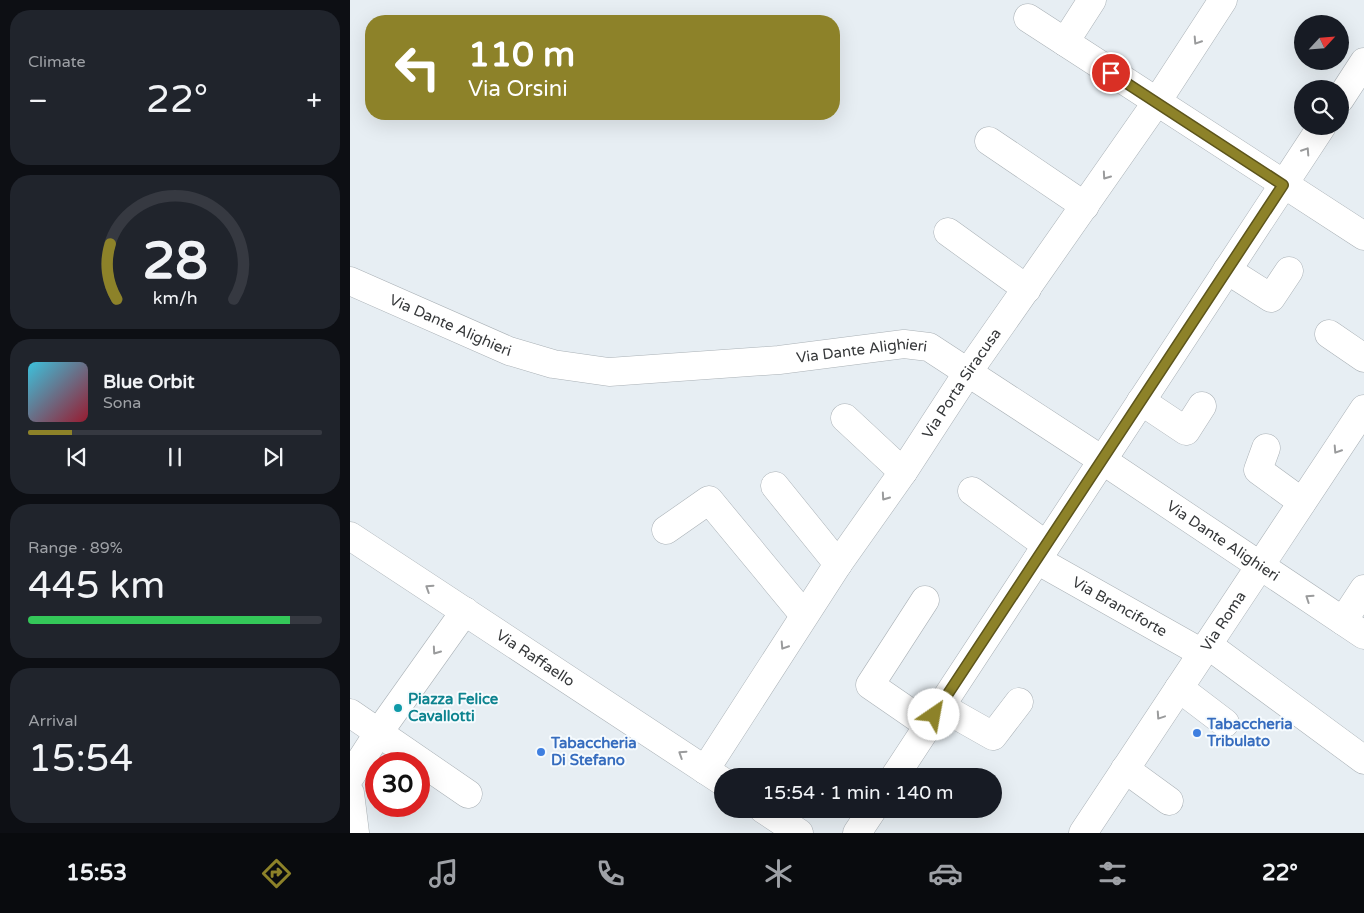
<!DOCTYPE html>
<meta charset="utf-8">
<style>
body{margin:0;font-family:"Varela Round",sans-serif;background:#20242c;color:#f1f3f6;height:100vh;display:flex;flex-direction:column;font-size:19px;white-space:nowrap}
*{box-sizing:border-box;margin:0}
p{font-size:16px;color:#9ea1a6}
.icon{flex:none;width:28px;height:28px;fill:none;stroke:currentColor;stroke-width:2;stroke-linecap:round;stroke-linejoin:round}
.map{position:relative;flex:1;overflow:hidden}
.panel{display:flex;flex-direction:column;gap:10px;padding:10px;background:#0d0f14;width:350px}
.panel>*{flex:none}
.banner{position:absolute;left:15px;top:15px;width:475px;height:105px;border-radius:20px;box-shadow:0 5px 20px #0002;background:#8d8229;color:#fff;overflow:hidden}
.needle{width:32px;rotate:64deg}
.buttons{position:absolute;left:944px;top:15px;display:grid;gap:10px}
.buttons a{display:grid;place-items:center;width:55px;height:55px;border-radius:50%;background:#171b24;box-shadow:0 5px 20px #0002;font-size:25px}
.speed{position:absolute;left:15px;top:752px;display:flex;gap:10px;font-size:25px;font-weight:700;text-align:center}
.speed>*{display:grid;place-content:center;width:65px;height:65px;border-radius:50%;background:#171b24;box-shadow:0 5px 20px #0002;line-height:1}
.speed .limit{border:8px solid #d22;background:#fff;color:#111}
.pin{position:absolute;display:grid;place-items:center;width:42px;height:42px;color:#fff;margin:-21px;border:2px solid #fff;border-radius:50%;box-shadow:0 1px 5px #0007}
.me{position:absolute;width:55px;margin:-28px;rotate:33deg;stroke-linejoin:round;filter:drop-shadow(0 0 4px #0008)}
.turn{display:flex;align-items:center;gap:18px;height:105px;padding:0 20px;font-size:22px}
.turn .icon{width:65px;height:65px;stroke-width:2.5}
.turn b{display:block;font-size:35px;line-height:42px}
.big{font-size:38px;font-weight:600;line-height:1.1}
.panel .card{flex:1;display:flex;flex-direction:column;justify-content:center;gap:8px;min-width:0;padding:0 18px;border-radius:20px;background:#20242c}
.panel .dial{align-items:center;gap:0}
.dial svg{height:130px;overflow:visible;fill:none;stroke:#363941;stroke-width:7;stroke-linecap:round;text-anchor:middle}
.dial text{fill:#f1f3f6;stroke:none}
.song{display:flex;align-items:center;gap:15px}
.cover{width:60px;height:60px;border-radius:8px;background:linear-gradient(135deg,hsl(190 70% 55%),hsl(350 70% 35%))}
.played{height:5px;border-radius:2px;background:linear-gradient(90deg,#8d8229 15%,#363941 15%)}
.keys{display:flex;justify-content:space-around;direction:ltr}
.heat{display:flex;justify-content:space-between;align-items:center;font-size:28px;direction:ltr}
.charge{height:8px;border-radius:4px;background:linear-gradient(90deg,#34c759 89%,#363941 0)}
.trip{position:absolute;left:364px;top:768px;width:288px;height:50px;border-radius:25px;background:#171b24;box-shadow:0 5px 20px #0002;font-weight:600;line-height:50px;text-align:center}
.tab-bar{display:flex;height:80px;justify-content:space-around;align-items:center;background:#090b0e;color:#9ea1a6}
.tab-bar .icon{width:35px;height:35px}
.tab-bar .on{color:#8d8229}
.tab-bar b{font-size:22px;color:#f1f3f6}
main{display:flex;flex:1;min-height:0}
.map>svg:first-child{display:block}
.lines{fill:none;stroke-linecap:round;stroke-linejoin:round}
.minor-casing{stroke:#aab1b6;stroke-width:29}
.major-casing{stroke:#aab1b6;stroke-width:29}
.minor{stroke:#fff;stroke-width:28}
.major{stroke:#fff;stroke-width:28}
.oneway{stroke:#9a9b9c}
.route-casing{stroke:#5c541b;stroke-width:12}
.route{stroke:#8d8229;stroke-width:9}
.culture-dot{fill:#0f9aa8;stroke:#f6fbfe;stroke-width:2}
.shop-dot{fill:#3f7fe0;stroke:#f6fbfe;stroke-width:2}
.labels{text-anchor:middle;stroke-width:4;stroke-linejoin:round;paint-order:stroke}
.street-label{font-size:15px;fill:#353739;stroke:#f6fbfe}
.culture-label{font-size:15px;font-weight:bold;fill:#0d838f;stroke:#f6fbfe;text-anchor:start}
.shop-label{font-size:15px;font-weight:bold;fill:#366cbe;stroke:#f6fbfe;text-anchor:start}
</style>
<main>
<section class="panel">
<div class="card"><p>Climate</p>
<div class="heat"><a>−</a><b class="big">22°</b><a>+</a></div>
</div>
<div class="card dial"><svg viewBox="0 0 100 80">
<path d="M14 69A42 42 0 1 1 86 69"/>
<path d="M14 69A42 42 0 0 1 10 35" stroke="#8d8229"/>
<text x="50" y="56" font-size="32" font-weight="700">28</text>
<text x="50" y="72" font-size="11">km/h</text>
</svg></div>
<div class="card">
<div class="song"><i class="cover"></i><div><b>Blue Orbit</b><p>Sona</p></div></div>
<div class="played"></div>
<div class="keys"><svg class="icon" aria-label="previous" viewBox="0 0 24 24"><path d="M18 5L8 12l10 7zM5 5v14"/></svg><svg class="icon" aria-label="pause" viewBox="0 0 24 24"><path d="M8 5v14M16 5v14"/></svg><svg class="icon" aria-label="next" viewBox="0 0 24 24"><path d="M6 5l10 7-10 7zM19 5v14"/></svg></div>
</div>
<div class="card"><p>Range · 89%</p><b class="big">445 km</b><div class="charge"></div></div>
<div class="card"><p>Arrival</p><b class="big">15:54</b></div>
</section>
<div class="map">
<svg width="1014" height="833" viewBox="0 0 1014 833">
<rect width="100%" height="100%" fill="#e7eef3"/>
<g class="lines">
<defs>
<g id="minor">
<polyline points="678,18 1014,236"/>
<polyline points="715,42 742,0"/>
<polyline points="990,99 1014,62"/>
<polyline points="639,141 735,206"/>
<polyline points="598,232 677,289"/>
<polyline points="877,270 921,298 939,271"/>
<path id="s1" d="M0 281 159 351 203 364 259 372 429 360 554 344 579 347 752 460 1014 635"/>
<polyline points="979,334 1014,358"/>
<polyline points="791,401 836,431 852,406"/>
<polyline points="495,418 553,472"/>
<polyline points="916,448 908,470 952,502"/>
<polyline points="425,486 488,564"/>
<polyline points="622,491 696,545"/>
<polyline points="316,530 359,500 454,615"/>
<path id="s2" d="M687 560 852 653"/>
<polyline points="575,600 520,685 578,725"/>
<polyline points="993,621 1014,589"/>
<polyline points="858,645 1014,760"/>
<polyline points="829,688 875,723"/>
<polyline points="590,706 643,736 669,702"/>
<polyline points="0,713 118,794"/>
<polyline points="775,769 819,801"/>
<path id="s3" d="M355 770 488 564 553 472 618 372 806 103 873 0"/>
<polyline points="545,776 972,126"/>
<polyline points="0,777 29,732 115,611"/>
<polyline points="0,793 5,833"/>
<polyline points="507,833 523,809"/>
</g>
<g id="major">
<path id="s4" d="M0 536 372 781"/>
<polyline points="413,809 449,833"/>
<path id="s5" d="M733 833 1014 409"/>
</g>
</defs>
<use href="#minor" class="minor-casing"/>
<use href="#major" class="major-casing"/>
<use href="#minor" class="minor"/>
<use href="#major" class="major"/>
</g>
<defs><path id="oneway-chevron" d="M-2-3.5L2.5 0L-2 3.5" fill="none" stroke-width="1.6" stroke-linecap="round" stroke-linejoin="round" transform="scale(1.25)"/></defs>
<g class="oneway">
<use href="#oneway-chevron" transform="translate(847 41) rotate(123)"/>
<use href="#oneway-chevron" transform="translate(956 151) rotate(-57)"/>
<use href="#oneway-chevron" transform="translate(756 176) rotate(125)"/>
<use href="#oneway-chevron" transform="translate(987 450) rotate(123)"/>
<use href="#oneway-chevron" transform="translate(535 497) rotate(125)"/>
<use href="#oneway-chevron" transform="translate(79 588) rotate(-147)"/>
<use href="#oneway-chevron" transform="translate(959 598) rotate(-146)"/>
<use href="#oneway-chevron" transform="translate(434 646) rotate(123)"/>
<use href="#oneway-chevron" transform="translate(86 651) rotate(125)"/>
<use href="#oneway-chevron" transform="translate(810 716) rotate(124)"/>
<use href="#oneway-chevron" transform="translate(332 754) rotate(-147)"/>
</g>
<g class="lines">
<defs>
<polyline id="route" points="584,715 933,185 761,73"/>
</defs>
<use href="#route" class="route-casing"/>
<use href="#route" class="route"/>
</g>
<circle class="culture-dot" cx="48" cy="708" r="5"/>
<g class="shop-dot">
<circle cx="847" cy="733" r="5"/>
<circle cx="191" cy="752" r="5"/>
</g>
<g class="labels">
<g class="street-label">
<text dy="5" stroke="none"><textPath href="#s1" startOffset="110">Via Dante Alighieri</textPath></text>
<text dy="5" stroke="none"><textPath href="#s1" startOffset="530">Via Dante Alighieri</textPath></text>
<text dy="5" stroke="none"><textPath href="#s3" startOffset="464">Via Porta Siracusa</textPath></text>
<text dy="5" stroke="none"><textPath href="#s1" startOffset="950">Via Dante Alighieri</textPath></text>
<text dy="5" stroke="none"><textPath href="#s2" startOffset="95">Via Branciforte</textPath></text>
<text dy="5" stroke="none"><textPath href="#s5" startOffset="254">Via Roma</textPath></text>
<text dy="5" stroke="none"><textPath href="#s4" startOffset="222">Via Raffaello</textPath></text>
</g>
<g class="culture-label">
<text x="58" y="704">Piazza Felice<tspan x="58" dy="17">Cavallotti</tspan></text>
</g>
<g class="shop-label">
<text x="857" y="729">Tabaccheria<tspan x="857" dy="17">Tribulato</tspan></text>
<text x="201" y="748">Tabaccheria<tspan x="201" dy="17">Di Stefano</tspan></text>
</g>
</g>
</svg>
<div class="buttons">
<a><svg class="needle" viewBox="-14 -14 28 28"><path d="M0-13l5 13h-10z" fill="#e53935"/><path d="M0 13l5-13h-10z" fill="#9ea1a6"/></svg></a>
<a><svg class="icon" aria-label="search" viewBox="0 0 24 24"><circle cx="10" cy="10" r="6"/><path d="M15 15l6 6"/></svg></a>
</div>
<div class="speed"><div class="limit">30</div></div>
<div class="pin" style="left:761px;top:73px;background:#d93025"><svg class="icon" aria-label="arrive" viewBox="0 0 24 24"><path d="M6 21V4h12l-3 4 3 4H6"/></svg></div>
<svg class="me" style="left:584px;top:715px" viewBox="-20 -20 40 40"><circle r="19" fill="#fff"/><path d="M0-13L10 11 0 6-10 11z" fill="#8d8229"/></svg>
<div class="trip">15:54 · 1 min · 140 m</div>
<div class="banner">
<div class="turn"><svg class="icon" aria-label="left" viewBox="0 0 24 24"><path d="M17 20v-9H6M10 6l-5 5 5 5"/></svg><div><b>110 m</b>Via Orsini</div></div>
</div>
</div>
</main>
<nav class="tab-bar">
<b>15:53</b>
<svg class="icon on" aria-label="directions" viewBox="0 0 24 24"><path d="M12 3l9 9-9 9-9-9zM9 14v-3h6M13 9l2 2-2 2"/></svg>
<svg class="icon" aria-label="music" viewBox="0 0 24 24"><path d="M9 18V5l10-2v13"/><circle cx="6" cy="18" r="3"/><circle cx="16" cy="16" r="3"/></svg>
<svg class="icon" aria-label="phone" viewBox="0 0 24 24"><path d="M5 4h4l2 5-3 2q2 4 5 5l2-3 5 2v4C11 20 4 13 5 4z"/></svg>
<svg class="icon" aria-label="climate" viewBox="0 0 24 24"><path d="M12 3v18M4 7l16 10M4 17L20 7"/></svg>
<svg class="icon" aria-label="car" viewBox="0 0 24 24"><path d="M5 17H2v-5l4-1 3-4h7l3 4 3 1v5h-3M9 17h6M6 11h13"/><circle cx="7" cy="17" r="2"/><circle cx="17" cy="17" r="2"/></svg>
<svg class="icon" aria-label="filters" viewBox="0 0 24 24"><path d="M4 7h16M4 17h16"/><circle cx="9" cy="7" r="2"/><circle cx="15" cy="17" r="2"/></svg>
<b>22°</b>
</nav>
